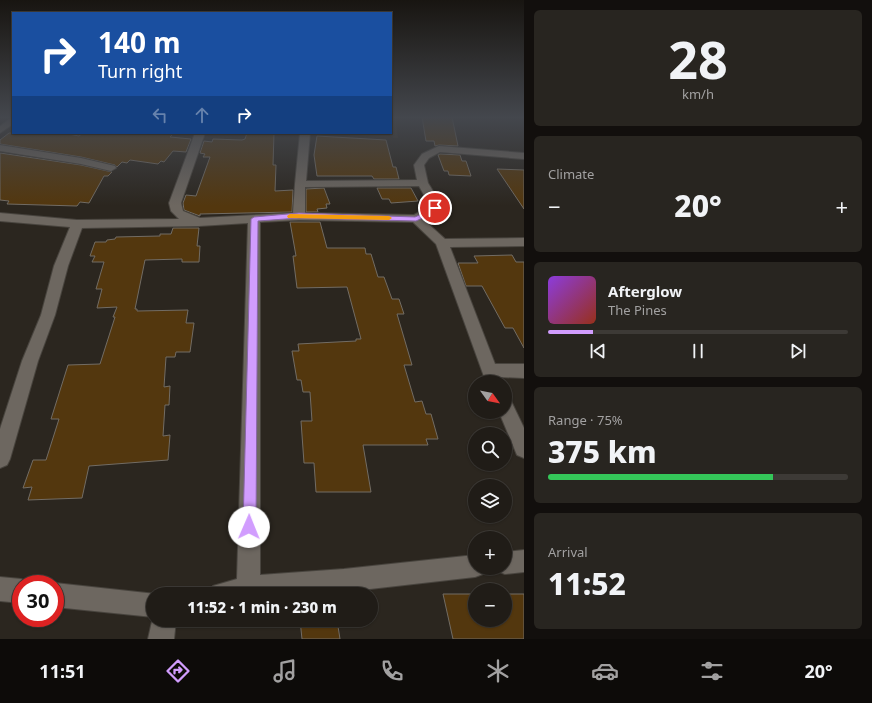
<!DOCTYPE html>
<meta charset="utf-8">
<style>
body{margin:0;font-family:"Noto Sans",sans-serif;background:#282520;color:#f1f3f6;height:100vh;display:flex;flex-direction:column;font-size:15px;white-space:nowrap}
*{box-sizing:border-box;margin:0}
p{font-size:13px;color:#a2a1a1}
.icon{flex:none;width:22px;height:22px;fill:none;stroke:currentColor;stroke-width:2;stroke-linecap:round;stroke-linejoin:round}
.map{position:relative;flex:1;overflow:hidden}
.details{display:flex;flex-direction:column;gap:10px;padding:10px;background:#120f0d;width:348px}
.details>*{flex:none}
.top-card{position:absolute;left:12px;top:12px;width:380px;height:122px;border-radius:0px;box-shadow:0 1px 3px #0004,0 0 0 1px #3d3a36;background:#1a4fa0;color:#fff;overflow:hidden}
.needle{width:26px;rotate:123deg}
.fabs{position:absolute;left:468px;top:375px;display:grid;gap:8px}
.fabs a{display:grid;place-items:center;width:44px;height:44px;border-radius:50%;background:#201c17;box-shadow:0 1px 3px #0004,0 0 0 1px #3d3a36;font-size:20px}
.speed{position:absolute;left:12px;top:575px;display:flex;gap:8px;font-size:20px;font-weight:700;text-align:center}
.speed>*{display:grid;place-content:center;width:52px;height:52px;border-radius:50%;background:#201c17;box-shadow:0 1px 3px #0004,0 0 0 1px #3d3a36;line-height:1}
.speed .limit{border:6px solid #d22;background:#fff;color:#111}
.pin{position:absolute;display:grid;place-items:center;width:34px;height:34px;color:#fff;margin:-17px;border:2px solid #fff;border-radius:50%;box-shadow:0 1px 4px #0007}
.me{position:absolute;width:44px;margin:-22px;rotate:1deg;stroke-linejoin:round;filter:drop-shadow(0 0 3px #0008)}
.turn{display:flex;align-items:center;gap:14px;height:84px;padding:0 20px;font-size:18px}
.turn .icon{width:52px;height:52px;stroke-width:2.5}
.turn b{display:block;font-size:28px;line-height:34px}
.lanes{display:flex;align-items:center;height:38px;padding:0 20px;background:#0003;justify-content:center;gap:20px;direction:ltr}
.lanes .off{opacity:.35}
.big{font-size:30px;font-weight:800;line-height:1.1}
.details .card{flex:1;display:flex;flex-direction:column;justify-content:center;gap:6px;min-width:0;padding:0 14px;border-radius:6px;background:#282520}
.details .dial{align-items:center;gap:0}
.dial b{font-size:52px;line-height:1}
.song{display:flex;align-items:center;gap:12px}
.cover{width:48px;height:48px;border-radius:6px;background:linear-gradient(135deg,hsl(270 70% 55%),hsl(10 70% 35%))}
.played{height:4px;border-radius:2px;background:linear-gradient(90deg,#d19dfe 15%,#3d3a36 15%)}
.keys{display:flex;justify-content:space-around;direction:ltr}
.heat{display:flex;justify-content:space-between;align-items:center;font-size:22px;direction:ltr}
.charge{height:6px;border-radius:3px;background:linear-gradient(90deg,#34c759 75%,#3d3a36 0)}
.trip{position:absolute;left:146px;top:587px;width:232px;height:40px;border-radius:20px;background:#201c17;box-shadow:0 1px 3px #0004,0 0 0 1px #3d3a36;font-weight:800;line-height:40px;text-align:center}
.dock{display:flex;height:64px;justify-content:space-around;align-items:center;background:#0d0b09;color:#a2a1a1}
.dock .icon{width:28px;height:28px}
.dock .active{color:#d19dfe}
.dock b{font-size:18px;color:#f1f3f6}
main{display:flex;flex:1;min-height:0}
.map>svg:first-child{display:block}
.built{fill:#372e23}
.building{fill:#53370e;stroke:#726c64}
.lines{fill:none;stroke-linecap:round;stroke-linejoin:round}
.street-casing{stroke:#48443e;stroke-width:2}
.street{fill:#6d6760;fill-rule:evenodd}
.route{fill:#d19dfe;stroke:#8866a5}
.slow{fill:#f59e0b}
</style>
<main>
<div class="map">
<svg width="524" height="639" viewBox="0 0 524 639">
<rect width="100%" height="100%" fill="#2b261f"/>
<polygon class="built" points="391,117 395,117 398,138 311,133 391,133"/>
<g class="building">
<polygon points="422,117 452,117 458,146 439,145 435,146 434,141 426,141"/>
<polygon points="9,133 63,133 79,136 83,133 174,133 170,137 191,139 186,152 173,151 164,162 161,161 158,164 130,160 127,163 122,162 117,167 115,165 81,157 0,144 0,140"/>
<polygon points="247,133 274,133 273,165 276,165 275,191 293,190 292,212 200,214 200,216 184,210 183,203 186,195 196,196 210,157 203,157 205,154 200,153 204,141 212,142 213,139 242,140 245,139"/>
<polygon points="317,136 386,140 393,167 396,167 399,179 374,179 372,176 317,176 314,155"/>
<polygon points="0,153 81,165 112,172 108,176 104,176 89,203 80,202 77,206 7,204 9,201 0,200"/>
<polygon points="440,154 460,155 462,161 466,161 471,176 449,175 448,171 444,171 438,155"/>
<polygon points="497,169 524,170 524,209"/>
<polygon points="324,188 330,204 326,204 327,208 317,209 318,212 306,212 306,189"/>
<polygon points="377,188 411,188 418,201 391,203 389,199 382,199"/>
<polygon points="290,222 320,222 327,248 365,248 366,254 371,254 378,277 384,277 392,299 399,299 404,314 397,314 412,365 404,365 415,402 422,401 426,414 431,414 438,439 426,439 428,445 363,445 371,492 316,492 314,463 304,463 301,421 312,421 310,392 303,392 301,380 297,380 292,351 299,351 298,344 356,341 356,339 361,339 347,287 297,288 293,256 296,256"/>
<polygon points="173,228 199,228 197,246 200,246 199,262 182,262 182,259 145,260 135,309 137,309 137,311 188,310 186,323 194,323 190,352 176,352 175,357 166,357 164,387 170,386 169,405 165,405 163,436 170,435 168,460 89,466 82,498 28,500 32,487 23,488 33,460 46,460 59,419 51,419 68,365 100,364 115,317 113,317 117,307 97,308 102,289 96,289 104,262 92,262 95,256 90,256 95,242 106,242 107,240 115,239 116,237 160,236 160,234 171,234"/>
<polygon points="512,255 516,262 524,262 524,348 513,328 505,328 482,286 466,286 458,263 478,263 474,256"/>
<polygon points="443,594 475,594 475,620 505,620 505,594 524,594 524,639 453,639"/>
<polygon points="300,620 337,620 340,639 302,639"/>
</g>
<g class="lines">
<defs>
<g id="street">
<polygon points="13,117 13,124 0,133 0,126"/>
<path d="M195 133H205L181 203 183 211 200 218 293 213 295 184 300 133H310L306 181 417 180 414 165 422 154 439 146 524 153V159L440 152 429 158 424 165 428 183 441 204V208L436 213 424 220 445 239 524 238V246L450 247 495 364H524V378L500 377 502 382H486L436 244 413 222 299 220 260 222V575L344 569 475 555V568H486L483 574 475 577 326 594H209L213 586 237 579 248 223 199 226 82 228 68 266 55 315 38 361 10 459 7 465 0 468V429L22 361 41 315 54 266 70 227 0 221V213L77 220 179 219 171 211 169 203ZM419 186 429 204V207L414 215 305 213V187Z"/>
<polygon points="0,145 81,158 115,166 116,168 111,171 81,164 0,151"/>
<polygon points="505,399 511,401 524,428 524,458 517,455 499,412 505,412"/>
<polygon points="524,550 524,572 505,574 497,571 496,568 505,568 505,552"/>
<polygon points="0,577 21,579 29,583 30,584 21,584 21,603 0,601"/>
<polygon points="55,583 156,594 153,594 153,620 176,620 174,639 148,639 153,617 55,607 55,584 53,584"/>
</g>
</defs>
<use href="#street" class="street-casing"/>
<use href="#street" class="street"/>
</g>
<linearGradient id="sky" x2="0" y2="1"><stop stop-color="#181511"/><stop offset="0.57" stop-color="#44474d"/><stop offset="1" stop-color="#44474d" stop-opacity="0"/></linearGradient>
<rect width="524" height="206" fill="url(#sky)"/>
<polygon class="route" points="433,206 438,208 434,213 416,221 299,218 258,221 256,527 254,531 249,533 245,531 243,527 251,219 254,217 299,213 415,217 430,210"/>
<polygon class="slow" points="290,214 389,216 392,218 389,220 288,218 287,216"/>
</svg>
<div class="fabs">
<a><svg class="needle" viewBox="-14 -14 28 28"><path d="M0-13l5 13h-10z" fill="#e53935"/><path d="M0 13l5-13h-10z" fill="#a2a1a1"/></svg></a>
<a><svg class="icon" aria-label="search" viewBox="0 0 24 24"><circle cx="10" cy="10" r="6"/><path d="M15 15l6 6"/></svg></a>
<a><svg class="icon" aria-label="layers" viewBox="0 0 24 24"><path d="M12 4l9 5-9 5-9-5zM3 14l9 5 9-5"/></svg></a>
<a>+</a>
<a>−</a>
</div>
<div class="speed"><div class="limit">30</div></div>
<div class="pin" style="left:435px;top:208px;background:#d93025"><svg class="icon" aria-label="arrive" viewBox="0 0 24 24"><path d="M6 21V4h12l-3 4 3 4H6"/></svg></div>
<svg class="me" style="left:249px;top:527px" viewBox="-20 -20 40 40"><circle r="19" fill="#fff"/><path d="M0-13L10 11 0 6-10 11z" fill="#d19dfe"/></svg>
<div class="trip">11:52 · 1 min · 230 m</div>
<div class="top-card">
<div class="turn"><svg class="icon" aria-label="right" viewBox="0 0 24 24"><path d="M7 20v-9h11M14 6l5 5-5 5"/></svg><div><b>140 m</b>Turn right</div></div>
<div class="lanes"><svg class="icon off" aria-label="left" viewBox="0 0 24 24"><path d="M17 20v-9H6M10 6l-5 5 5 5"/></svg><svg class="icon off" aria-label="ahead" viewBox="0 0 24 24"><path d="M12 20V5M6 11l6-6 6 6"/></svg><svg class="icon" aria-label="right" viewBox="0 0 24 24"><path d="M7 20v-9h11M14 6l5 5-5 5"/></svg></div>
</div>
</div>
<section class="details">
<div class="card dial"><b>28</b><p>km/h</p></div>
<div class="card"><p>Climate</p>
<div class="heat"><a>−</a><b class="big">20°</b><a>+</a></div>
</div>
<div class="card">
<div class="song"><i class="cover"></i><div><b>Afterglow</b><p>The Pines</p></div></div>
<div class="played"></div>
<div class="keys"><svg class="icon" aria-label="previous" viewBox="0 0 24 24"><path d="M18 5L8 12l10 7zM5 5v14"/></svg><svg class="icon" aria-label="pause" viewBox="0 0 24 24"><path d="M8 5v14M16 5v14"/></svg><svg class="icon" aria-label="next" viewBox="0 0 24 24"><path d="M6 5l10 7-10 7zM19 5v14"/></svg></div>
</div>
<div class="card"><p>Range · 75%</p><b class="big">375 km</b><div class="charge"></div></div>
<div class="card"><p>Arrival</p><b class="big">11:52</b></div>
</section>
</main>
<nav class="dock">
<b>11:51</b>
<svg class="icon active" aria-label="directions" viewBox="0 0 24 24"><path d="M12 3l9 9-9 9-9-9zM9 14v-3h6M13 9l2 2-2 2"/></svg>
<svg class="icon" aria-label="music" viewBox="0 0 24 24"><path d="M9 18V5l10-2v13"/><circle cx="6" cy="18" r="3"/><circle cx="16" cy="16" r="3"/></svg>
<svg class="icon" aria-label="phone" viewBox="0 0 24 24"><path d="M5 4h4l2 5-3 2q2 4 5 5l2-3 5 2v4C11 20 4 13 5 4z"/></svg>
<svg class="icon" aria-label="climate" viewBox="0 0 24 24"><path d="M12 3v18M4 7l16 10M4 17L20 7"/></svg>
<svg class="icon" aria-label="car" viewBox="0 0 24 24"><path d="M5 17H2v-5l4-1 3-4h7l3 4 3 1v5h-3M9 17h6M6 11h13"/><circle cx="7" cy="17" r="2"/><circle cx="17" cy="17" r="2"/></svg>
<svg class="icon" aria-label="filters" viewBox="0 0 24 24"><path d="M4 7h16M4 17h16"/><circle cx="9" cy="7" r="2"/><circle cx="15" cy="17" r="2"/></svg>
<b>20°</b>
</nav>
